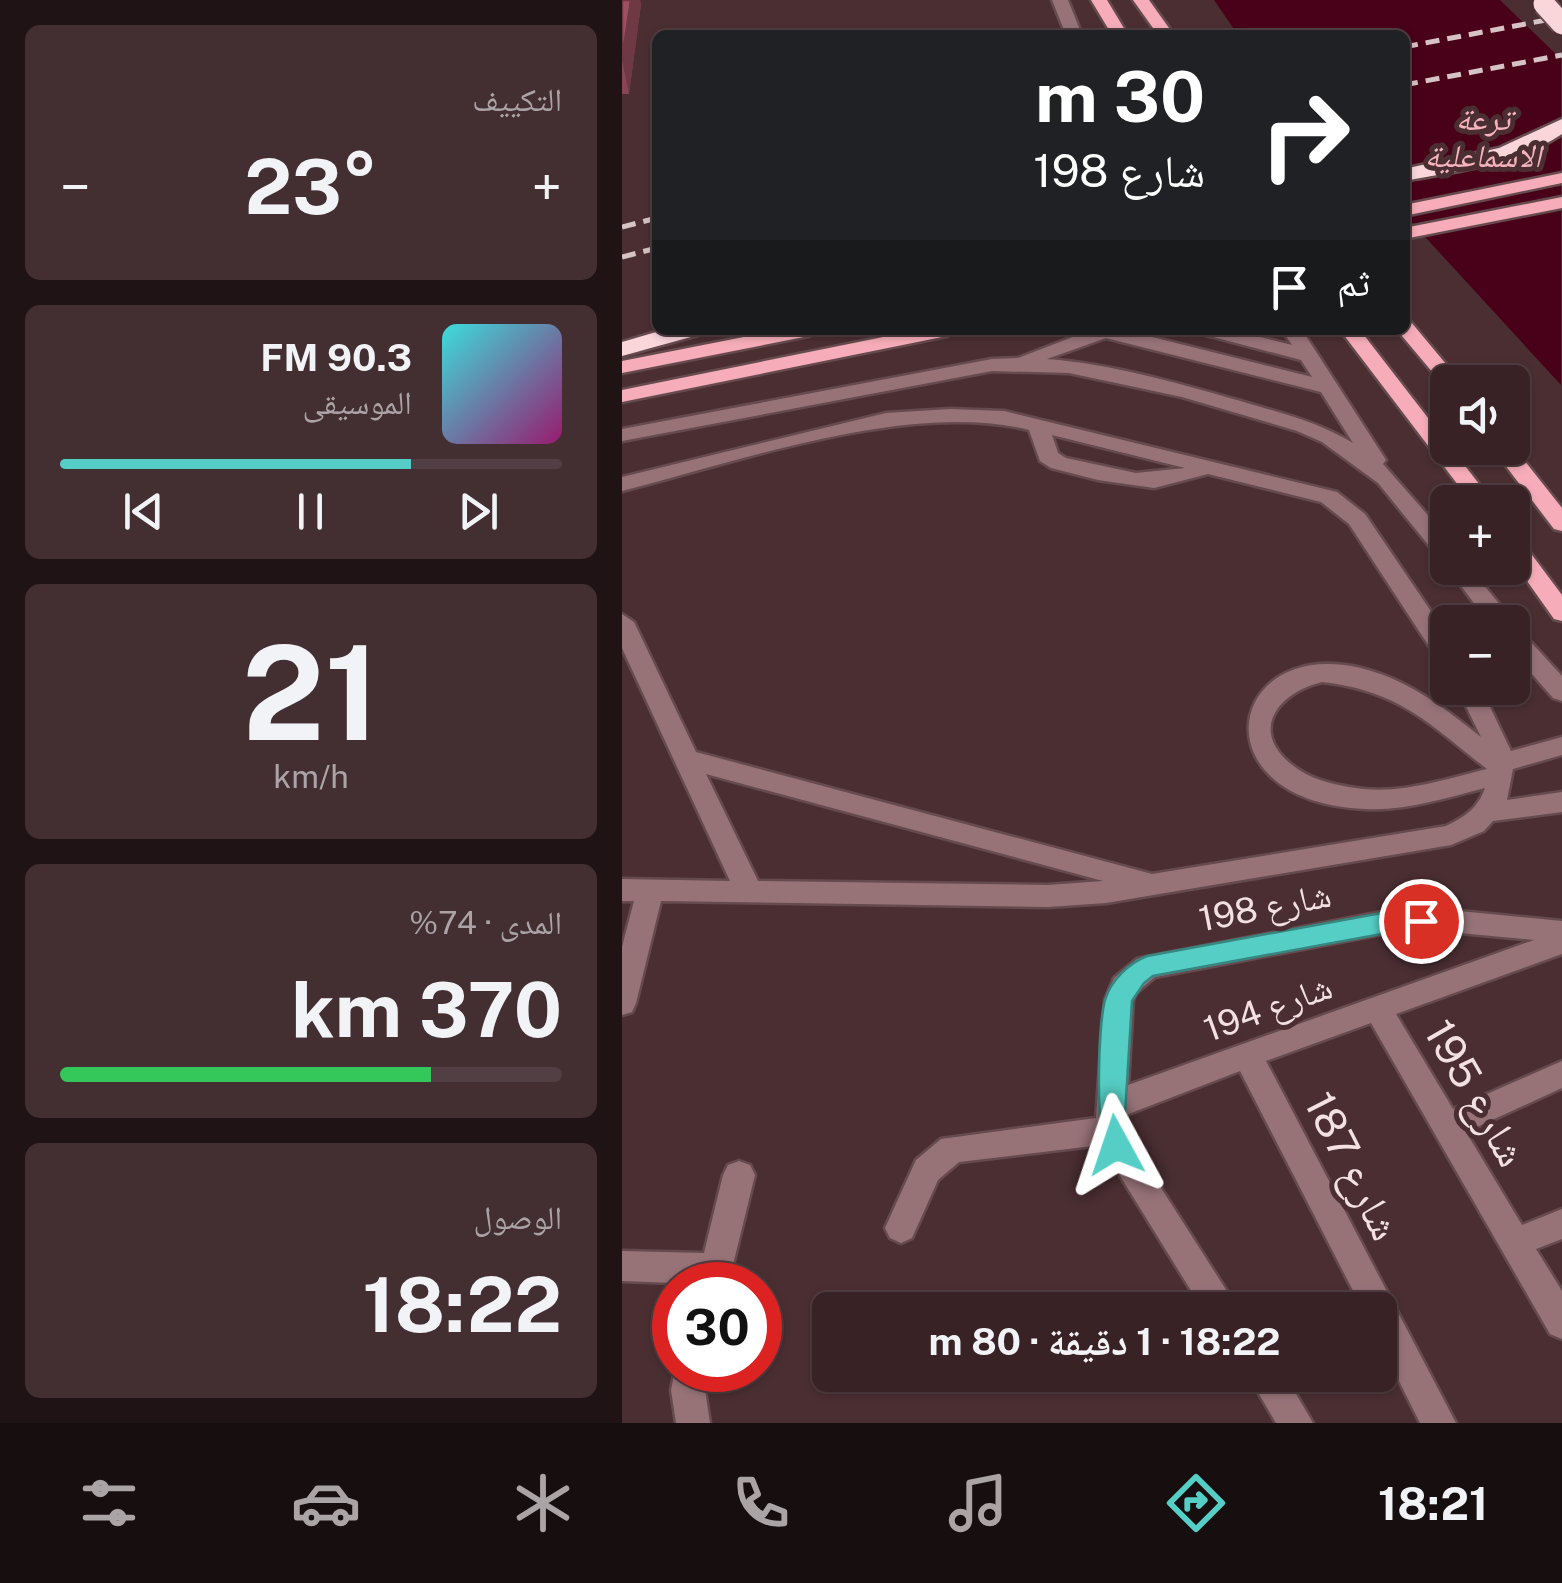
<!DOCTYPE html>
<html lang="ar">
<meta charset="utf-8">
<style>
body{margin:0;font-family:"Public Sans","Noto Naskh Arabic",sans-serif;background:#432f32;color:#f1f3f6;direction:rtl;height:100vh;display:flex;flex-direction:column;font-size:38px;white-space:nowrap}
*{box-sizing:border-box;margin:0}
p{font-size:32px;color:#aba4a7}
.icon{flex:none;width:55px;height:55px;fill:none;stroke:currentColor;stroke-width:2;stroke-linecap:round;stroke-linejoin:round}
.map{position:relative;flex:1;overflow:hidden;direction:ltr}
.panel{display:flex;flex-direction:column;gap:25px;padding:25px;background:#1f1315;width:622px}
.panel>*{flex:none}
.banner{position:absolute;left:30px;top:30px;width:758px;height:305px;border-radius:15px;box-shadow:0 2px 8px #0004,0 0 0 2px #523f43;direction:rtl;background:#202124;color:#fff;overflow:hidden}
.controls{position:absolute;left:808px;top:365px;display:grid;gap:20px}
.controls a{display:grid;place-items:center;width:100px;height:100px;border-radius:15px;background:#382226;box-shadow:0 2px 8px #0004,0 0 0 2px #523f43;font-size:50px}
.speed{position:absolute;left:30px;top:1262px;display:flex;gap:20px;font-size:50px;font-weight:700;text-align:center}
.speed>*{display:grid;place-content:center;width:130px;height:130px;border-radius:50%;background:#382226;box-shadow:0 2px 8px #0004,0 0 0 2px #523f43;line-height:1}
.speed .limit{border:15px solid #d22;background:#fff;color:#111}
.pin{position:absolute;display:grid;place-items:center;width:85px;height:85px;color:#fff;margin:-42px;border:5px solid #fff;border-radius:50%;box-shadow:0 2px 10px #0007}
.me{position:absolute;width:110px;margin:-55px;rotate:355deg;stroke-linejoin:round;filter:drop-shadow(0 0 8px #0008)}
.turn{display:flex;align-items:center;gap:35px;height:210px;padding:0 40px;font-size:45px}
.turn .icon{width:130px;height:130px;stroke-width:2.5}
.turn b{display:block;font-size:70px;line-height:85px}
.then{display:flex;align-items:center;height:95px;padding:0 40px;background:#0003;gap:20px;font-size:38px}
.big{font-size:75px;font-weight:700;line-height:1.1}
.panel .card{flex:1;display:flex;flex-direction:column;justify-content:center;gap:15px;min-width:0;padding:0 35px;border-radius:15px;background:#432f32}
.panel .dial{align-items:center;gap:0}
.dial b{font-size:130px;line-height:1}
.song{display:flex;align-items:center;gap:30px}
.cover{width:120px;height:120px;border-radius:15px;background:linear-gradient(135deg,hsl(180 70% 55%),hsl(320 70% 35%))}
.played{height:10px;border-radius:5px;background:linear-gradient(90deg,#55cec5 70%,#523f43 70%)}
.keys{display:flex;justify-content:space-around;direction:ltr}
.heat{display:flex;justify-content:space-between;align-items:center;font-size:55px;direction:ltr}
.charge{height:15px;border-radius:8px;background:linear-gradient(90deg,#34c759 74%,#523f43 0)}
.trip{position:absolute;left:190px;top:1292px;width:585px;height:100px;border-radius:15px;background:#382226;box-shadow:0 2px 8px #0004,0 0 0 2px #523f43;font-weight:700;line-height:100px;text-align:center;direction:rtl}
.dock{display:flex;height:160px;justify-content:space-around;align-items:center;background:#160e0f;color:#aba4a7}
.dock .icon{width:70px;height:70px}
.dock .on{color:#55cec5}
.dock b{font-size:45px;color:#f1f3f6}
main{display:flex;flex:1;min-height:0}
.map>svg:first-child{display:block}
.water{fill:#480119}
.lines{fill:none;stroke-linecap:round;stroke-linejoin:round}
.minor-casing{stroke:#654a4e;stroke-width:5}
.major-casing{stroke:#654a4e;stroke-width:5}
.highway-casing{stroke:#654a4e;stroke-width:5}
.minor{fill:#977378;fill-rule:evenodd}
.major{fill:#f6adb9;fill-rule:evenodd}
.highway{fill:#fad6db;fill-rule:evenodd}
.rail{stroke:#d6c3c5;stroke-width:5;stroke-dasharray:14 8;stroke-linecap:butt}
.highway-bridge-casing{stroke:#654a4e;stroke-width:25;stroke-linecap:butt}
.highway-bridge{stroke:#fad6db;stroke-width:21}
.wall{fill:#874653}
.shaded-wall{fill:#6e3943}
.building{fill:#9d5160;stroke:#6e3943;stroke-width:2.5}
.route{fill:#55cec5;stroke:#378680;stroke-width:2.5}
.labels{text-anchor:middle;stroke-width:10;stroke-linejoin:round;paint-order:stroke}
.far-water-label{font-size:32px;font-style:italic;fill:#f6b3bd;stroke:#4a2e32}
.street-label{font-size:35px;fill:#f2e0e2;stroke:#4a2e32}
.near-street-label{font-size:42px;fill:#f2e0e2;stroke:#4a2e32}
</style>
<main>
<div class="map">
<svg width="940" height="1423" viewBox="0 0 940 1423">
<rect width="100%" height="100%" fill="#4a2e32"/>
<polygon class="water" points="592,0 878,0 939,59 939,385 783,215 782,35 616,35"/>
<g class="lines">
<defs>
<g id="minor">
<polygon points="430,0 446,0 460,35 444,35"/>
<path d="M469 330H502L690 377 679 360 580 334 577 330H610L670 345 660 330H680L764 460 761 464 825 537V561L817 558 756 483 700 442 675 431 560 397 447 373 370 371 0 441V429L370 359 396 358ZM484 338 699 392 731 443C694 421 655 412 615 400 552 382 489 364 425 359Z"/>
<path d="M328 409 382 411 715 492 743 514 825 635V662L816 660 727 524 699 502 586 474 532 488 476 480 429 468 418 461 407 430C288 400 119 461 0 491V477L264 413ZM430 435 563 468 514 473 444 458 436 453Z"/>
<polygon points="825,567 848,568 887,616 891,622 890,623 866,622"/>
<path d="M0 614 12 622 74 752 530 874 824 826C843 817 856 808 863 788 824 798 784 811 743 809 562 801 609 612 769 678 802 692 831 715 859 737L835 688H859L889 751 940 737V755L891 769 885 800 940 792V812L871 821 862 831 829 845 484 903 426 907 39 901 14 1003 10 1012 0 1015V947L12 901H0V879L108 881 0 648ZM700 682C778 691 806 723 865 769 824 779 777 795 734 788 711 785 687 779 669 764 626 729 658 692 700 682ZM84 774 481 881 426 885 136 881Z"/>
<polygon points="890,628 898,630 940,676 940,701 931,698 890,651"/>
<path d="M827 910 940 921V954L774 1014 831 1109 940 1061V1088L844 1132 900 1225 940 1209V1239L914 1249 940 1291V1339L928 1334 749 1023 644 1061 834 1423H798L758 1343V1310H741L618 1071 504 1115 509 1141 617 1310H581L479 1145 337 1162 316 1180 290 1238 279 1243 268 1238 263 1228 294 1160 319 1139 474 1118 483 1000 492 978 515 959 765 911ZM827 932 912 940 506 1085 511 1000 514 993 533 977 765 933Z"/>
<polygon points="117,1161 128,1165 133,1175 106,1285 0,1281 0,1251 82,1253 101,1175 106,1165"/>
<polygon points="53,1370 87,1370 83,1390 88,1423 54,1423 49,1390"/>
<polygon points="626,1375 663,1375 691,1423 654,1423"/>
</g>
<g id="major">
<polygon points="469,0 485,0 506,35 490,35"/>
<polygon points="511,0 527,0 552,35 536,35"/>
<polygon points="940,173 940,183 782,216 782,205"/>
<polygon points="940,197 940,208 782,239 782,228"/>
<polygon points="782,320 789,322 839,382 825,382 825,387 822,386 775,330 782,330"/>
<polygon points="157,330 197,330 187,336 0,373 0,361"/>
<polygon points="296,330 335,330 325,336 0,402 0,390"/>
<polygon points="718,330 738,330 871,502 849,502"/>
<polygon points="890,445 940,508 940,531 932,529 870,448"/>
<polygon points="825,533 825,547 809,547 806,542 809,537"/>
<polygon points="890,537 898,539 940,595 940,621 932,619 890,560"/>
</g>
<g id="highway">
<path d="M940 119V134C894 165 835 171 782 181V169L877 148Z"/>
<polygon points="41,330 80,330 76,335 0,356 0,342"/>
</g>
</defs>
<use href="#minor" class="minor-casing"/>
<use href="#major" class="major-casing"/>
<use href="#highway" class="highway-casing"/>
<use href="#minor" class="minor"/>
<use href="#major" class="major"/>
<use href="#highway" class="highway"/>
<g class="rail">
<polyline points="782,47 940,17"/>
<polyline points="782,85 940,55"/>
<polyline points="0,227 35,218"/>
<polyline points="0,257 35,248"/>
</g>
<defs>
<polyline id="highway-bridge" points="922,4 940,24"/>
</defs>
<use href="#highway-bridge" class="highway-bridge-casing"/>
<use href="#highway-bridge" class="highway-bridge"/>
</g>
<polygon class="wall" points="0,0 18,0 19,4 7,94 0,94"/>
<polygon class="shaded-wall" points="9,0 18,0 19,4 7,94 0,60"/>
<polygon class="building" points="0,0 9,0 0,60"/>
<path class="route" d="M799 911 808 914 811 921 808 928 765 933 531 976 522 983 510 1001 503 1115 509 1145 504 1154 494 1158 485 1154C473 1129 476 1027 483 1000 489 980 507 963 525 956L765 912Z"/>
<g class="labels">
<g class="far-water-label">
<text x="861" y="130">ترعة<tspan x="861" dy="37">الاسماعلية</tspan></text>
</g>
<g class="street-label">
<text transform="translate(643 907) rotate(-11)" y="12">شارع 198</text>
<text transform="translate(646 1008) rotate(-20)" y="12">شارع 194</text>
</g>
<g class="near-street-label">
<text transform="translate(854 1093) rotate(60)" y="15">شارع 195</text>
<text transform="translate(731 1166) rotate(63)" y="15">شارع 187</text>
</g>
</g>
</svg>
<div class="controls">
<a><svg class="icon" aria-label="sound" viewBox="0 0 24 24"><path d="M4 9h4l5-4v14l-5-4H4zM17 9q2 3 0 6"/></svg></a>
<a>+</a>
<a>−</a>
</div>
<div class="speed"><div class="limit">30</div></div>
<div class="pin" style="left:799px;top:921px;background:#d93025"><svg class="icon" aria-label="arrive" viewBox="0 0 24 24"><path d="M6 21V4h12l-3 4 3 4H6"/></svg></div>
<svg class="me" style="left:494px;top:1145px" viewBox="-20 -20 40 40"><path d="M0-17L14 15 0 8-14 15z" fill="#55cec5" stroke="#fff" stroke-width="4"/></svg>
<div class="trip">18:22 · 1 دقيقة · 80 m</div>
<div class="banner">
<div class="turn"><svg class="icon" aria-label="right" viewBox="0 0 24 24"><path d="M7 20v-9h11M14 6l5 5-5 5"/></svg><div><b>30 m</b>شارع 198</div></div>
<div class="then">ثم<svg class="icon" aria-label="arrive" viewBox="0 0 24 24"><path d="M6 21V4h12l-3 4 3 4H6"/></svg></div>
</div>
</div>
<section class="panel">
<div class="card"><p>التكييف</p>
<div class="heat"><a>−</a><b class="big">23°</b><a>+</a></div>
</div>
<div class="card">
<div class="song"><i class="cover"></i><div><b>90.3 FM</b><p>الموسيقى</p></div></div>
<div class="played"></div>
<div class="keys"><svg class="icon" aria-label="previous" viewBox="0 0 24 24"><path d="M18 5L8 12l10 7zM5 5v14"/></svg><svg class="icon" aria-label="pause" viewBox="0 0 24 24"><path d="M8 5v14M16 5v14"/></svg><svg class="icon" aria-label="next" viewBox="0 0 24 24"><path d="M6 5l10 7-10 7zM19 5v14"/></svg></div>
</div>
<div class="card dial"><b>21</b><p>km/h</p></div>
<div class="card"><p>المدى · 74%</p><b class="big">370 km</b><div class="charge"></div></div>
<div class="card"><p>الوصول</p><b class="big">18:22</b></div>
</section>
</main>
<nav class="dock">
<b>18:21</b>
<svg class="icon on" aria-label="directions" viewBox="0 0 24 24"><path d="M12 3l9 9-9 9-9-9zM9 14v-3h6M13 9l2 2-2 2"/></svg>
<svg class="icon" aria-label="music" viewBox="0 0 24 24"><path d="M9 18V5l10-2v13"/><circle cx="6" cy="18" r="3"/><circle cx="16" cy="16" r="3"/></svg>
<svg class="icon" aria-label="phone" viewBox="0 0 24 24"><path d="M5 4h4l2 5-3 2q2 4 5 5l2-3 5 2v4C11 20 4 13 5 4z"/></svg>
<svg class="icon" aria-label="climate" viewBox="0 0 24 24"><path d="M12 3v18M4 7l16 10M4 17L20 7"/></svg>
<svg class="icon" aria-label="car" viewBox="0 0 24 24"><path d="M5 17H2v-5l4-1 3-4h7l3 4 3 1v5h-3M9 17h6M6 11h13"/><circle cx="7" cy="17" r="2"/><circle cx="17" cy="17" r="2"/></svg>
<svg class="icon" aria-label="filters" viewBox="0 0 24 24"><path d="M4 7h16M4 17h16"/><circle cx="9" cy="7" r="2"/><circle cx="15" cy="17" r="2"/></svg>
</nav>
